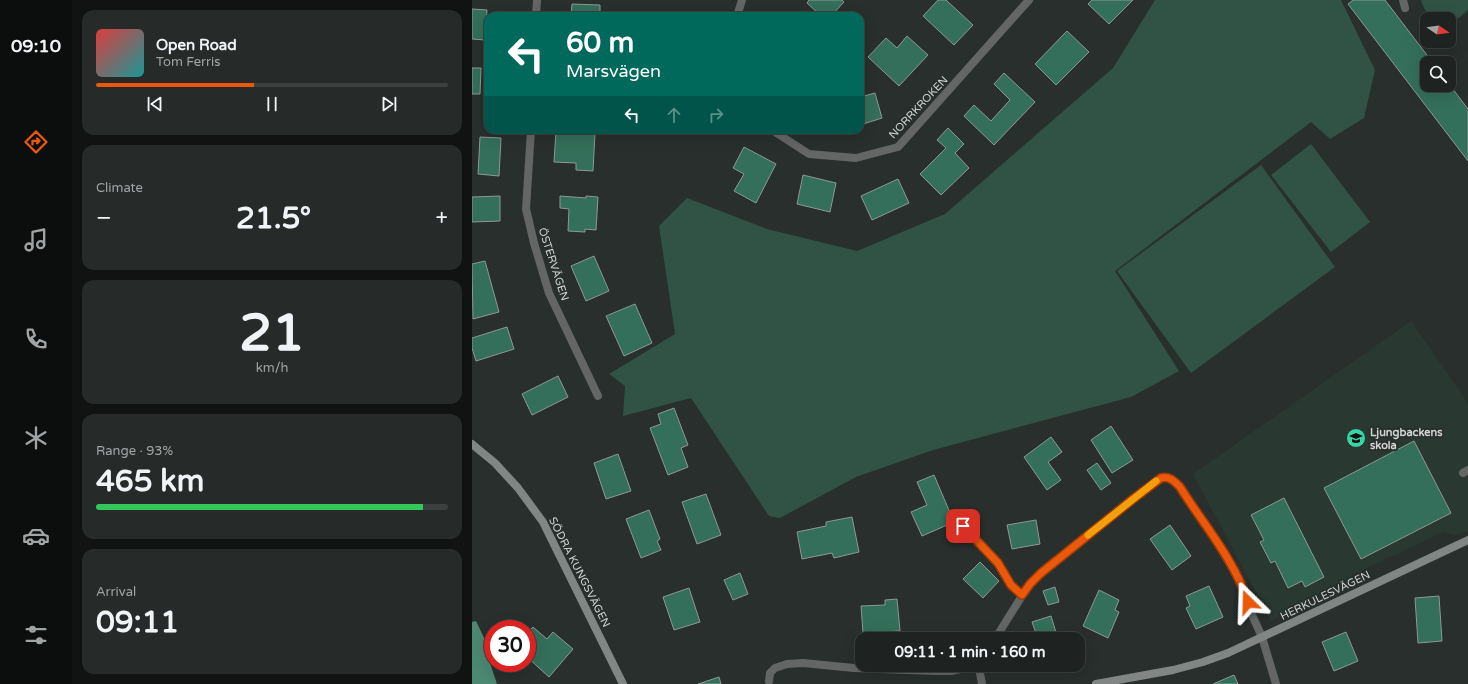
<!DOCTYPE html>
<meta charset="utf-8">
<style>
body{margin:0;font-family:"Varela Round",sans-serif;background:#262b2a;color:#f1f3f6;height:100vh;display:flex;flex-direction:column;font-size:15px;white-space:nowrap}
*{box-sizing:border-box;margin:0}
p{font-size:13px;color:#a1a4a5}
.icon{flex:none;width:22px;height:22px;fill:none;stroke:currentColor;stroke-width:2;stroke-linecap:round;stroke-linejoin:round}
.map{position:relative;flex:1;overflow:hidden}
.side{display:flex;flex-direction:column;gap:10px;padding:10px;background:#101312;width:400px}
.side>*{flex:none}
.guide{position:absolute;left:12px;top:12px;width:380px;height:122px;border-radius:12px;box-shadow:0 4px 16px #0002,0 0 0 1px #3c403f;background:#00695c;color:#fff;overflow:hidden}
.needle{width:26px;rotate:103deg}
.controls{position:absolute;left:948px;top:12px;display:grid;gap:8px}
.controls a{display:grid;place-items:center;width:36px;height:36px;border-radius:8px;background:#1e2321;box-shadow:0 4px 16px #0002,0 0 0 1px #3c403f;font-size:20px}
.speed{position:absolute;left:12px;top:620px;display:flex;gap:8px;font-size:20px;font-weight:700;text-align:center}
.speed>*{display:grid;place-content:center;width:52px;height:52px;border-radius:50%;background:#1e2321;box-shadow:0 4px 16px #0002,0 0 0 1px #3c403f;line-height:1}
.speed .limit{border:6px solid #d22;background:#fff;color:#111}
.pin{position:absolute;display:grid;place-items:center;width:34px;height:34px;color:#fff;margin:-17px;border-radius:8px;box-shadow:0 2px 6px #0006}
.me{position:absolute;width:44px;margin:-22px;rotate:338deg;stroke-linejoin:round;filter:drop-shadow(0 0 3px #0008)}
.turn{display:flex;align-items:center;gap:14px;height:84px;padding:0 16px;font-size:18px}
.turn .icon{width:52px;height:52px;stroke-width:2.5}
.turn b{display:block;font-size:28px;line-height:34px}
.lanes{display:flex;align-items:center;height:38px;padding:0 16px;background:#0003;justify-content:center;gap:20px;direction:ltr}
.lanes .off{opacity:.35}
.big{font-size:30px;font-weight:700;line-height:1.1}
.side .tile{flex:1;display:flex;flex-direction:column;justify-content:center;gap:6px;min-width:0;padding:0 14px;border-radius:12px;background:#262b2a}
.side .dial{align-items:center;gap:0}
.dial b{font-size:52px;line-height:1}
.song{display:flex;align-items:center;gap:12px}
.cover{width:48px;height:48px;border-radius:6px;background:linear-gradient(135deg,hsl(0 70% 55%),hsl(180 70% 35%))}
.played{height:4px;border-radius:2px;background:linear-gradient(90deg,#ea580c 45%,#3c403f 45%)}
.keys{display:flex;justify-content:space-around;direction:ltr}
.heat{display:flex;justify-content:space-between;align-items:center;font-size:22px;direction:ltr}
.charge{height:6px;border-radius:3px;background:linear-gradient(90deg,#34c759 93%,#3c403f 0)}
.trip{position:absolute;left:383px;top:632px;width:230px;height:40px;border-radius:12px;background:#1e2321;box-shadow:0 4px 16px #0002,0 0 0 1px #3c403f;font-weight:700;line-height:40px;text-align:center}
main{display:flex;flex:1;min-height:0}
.tabs{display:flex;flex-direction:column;width:72px;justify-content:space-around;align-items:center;background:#0c0e0d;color:#a1a4a5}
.tabs .icon{width:28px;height:28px}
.tabs .current{color:#ea580c}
.tabs b{font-size:18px;color:#f1f3f6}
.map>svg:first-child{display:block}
.built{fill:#2a3832}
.green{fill:#305346}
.water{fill:#4c8872}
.building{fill:#336f5a;stroke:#8f9894}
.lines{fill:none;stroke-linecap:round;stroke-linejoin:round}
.lane{stroke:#636665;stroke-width:8}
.street{stroke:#636665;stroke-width:8}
.secondary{stroke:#818684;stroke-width:8}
.route-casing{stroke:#983908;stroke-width:10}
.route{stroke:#ea580c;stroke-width:7}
.slow{stroke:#f59e0b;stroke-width:7}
.labels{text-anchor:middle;stroke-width:4;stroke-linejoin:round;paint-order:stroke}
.street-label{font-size:11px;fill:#cfd3d1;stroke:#282f2c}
.poi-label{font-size:11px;font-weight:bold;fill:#cfd3d1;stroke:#282f2c;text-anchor:start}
</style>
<main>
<nav class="tabs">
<b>09:10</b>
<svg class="icon current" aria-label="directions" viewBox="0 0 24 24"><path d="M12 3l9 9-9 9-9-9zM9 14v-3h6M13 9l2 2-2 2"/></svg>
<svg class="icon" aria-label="music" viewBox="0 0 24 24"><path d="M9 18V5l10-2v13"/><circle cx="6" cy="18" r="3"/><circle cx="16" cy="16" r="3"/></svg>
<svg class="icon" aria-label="phone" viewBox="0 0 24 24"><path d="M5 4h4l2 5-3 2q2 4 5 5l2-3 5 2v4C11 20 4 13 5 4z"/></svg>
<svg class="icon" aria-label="climate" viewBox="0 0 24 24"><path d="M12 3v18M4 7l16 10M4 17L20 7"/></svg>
<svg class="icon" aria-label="car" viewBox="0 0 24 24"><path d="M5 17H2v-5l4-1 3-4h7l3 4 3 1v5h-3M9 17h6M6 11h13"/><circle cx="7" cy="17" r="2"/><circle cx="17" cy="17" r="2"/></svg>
<svg class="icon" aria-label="filters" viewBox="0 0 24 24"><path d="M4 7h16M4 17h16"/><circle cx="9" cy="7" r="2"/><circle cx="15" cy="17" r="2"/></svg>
</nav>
<section class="side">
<div class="tile">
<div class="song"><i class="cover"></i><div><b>Open Road</b><p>Tom Ferris</p></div></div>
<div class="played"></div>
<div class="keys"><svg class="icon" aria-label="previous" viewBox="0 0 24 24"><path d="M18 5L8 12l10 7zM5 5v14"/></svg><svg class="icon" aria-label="pause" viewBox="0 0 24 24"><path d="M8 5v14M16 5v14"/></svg><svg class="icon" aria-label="next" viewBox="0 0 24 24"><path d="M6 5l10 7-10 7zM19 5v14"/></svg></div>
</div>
<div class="tile"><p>Climate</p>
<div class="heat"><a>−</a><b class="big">21.5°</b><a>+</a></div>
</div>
<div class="tile dial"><b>21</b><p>km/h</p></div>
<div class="tile"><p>Range · 93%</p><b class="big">465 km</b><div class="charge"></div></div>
<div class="tile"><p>Arrival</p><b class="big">09:11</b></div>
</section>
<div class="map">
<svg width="996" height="684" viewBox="0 0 996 684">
<rect width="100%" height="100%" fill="#282f2c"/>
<polygon class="built" points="939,321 996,403 996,531 982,535 971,532 895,568 799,621 721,474"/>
<g class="green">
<polygon points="683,0 869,0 903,70 892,118 858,139 839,122 643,271 707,371 659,397 461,450 384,477 308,518 297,516 219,398 151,416 153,386 137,374 203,334 187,226 215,198 295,229 385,251 473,214 641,68"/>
<path d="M949 0H996V10C990 16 985 20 977 21V19C960 19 954 16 949 0Z"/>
<polygon points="839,144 898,222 859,252 799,175"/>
<polygon points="789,165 863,267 719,373 645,271"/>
</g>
<polygon class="water" points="4,621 17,648 18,663 25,684 0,684 0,622"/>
<g class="building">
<polygon points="337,0 370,0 372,2 359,16 349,16 335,3"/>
<polygon points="466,0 474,0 501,25 482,45 451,16"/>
<polygon points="620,0 661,0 637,24 616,4"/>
<polygon points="881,0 913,0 961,63 955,63 955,85 977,85 977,84 996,109 996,161 876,4"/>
<polygon points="100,4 128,5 128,16 99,16"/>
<polygon points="0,9 15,10 13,40 0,39"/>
<polygon points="595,31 617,52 584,85 563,64"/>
<polygon points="435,36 456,55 427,86 396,57 414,38 425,48"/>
<polygon points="0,68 9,68 8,94 0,94"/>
<polygon points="532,73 563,102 522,145 492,116 502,105 519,121 538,100 522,84"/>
<polygon points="403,93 410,118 388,125 388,97"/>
<polygon points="476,128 492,144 483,153 497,168 469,195 448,174 474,148 465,140"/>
<polygon points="84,131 123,133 121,171 104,170 104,163 82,162"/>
<polygon points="8,137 29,138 27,176 6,174"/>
<polygon points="272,147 304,164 284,203 262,191 272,174 261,168"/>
<polygon points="331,175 364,183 358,212 325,204"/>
<polygon points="426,179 437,203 400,220 389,196"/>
<polygon points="28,196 28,221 0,222 0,197"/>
<polygon points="88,196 114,198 114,196 126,197 124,230 113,229 113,232 96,231 97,209 88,208"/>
<polygon points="122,256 137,291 114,301 99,266"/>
<polygon points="13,261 27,312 1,319 0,264"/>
<polygon points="163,304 180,343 152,356 134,316"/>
<polygon points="35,327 42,349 4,361 0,348 0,338"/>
<polygon points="86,376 96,397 60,415 50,394"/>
<polygon points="202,408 216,445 209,448 216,467 196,475 178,428 189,424 186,414"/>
<polygon points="639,426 661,460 640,473 619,440"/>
<polygon points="579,437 590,452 576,462 589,480 575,490 552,457"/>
<polygon points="942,441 979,513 889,559 852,488"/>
<polygon points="146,454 159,491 134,499 122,463"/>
<polygon points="625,463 639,483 629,490 615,470"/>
<polygon points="462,475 482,522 450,536 439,512 455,505 445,482"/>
<polygon points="234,494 249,535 225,544 210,502"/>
<polygon points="812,498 852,577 833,587 830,581 816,588 803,561 799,563 788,542 792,540 779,515"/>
<polygon points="177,510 188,539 185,541 189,550 169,558 154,519"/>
<polygon points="380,517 387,552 362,558 360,553 330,559 325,532 354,526 354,522"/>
<polygon points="564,520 568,544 540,549 535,525"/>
<polygon points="698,525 719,556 700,570 678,539"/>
<polygon points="508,562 527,581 511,598 491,579"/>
<polygon points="268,573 276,594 261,600 252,580"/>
<polygon points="737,586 751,617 724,629 714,608 718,606 714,596"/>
<polygon points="583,587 587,602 576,605 571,591"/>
<polygon points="217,588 228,622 202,630 191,597"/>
<polygon points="627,590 647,600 643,610 647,612 636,638 611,626"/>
<polygon points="967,596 970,641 946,643 943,598"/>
<polygon points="425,599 428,631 391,633 389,606 413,605 413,600"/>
<polygon points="579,616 586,639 566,639 560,622"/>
<polygon points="61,627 75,639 81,632 101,649 77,677 55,657 55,633"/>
<polygon points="874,632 886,661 862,671 850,642"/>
<polygon points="762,675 766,684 741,684"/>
<polygon points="247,677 249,684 226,684"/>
</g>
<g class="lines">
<g class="lane">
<polyline points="931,0 933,8"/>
<polyline points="991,473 996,470"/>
<polyline points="491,526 526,563 539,585 550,595"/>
</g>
<g class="street">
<polyline points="64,16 65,0"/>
<polyline points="265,16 270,0"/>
<polyline points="59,130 54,209 62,243 77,293 126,396"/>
<polyline points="300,130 337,154 384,158 426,147 557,0"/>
<polyline points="523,639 558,583 661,499 689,478 694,477 699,479 708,487 744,540 772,589 780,615 790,637 804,684"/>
<polyline points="507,665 508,673 510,684"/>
<polyline points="297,681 298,673 303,668 315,664 331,663 382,668 462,671 479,671 503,666 507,667"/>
</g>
<g class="secondary">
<polyline points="0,444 23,463 46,488 71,522 151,684"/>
<polyline points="624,684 701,670 731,662 756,653 996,540"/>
</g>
</g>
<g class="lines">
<defs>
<path id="route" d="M491 526 526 563 539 585 550 595 558 584 569 573 661 499 689 478C698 476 702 481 708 487 731 524 762 559 776 602"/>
</defs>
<use href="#route" class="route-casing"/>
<use href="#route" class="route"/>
<polyline class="slow" points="616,535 684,481"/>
</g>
<defs>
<symbol id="school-disc" viewBox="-11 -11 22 22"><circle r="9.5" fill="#38d4a6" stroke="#282f2c"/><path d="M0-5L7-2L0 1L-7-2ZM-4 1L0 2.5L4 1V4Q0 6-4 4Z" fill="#111"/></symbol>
</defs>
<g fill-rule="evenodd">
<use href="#school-disc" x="873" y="427" width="22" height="22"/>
</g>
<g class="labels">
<g class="street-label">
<text transform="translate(446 107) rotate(-47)" y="4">NORRKROKEN</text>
<text transform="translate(82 264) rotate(72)" y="4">ÖSTERVÄGEN</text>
<text transform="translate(108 572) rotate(63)" y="4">SÖDRA KUNGSVÄGEN</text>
<text transform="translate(853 595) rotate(-26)" y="4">HERKULESVÄGEN</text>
</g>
<g class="poi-label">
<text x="898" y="436">Ljungbackens<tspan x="898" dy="13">skola</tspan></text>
</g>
</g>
</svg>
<div class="controls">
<a><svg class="needle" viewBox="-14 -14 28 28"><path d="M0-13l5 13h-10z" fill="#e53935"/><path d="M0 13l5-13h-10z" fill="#a1a4a5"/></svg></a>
<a><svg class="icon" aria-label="search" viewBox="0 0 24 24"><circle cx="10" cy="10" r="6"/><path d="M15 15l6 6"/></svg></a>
</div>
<div class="speed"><div class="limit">30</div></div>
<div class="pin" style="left:491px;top:526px;background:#d93025"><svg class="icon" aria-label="arrive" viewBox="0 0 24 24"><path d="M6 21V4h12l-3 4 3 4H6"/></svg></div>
<svg class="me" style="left:776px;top:602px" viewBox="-20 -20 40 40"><path d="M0-17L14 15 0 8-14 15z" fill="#ea580c" stroke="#fff" stroke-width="4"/></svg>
<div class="trip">09:11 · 1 min · 160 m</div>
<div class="guide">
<div class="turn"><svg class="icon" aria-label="left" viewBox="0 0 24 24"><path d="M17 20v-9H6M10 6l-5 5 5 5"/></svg><div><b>60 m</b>Marsvägen</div></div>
<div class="lanes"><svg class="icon" aria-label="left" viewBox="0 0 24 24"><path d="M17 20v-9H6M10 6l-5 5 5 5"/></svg><svg class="icon off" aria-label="ahead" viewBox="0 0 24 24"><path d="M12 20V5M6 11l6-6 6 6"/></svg><svg class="icon off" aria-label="right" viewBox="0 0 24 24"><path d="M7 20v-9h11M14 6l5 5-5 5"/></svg></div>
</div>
</div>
</main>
